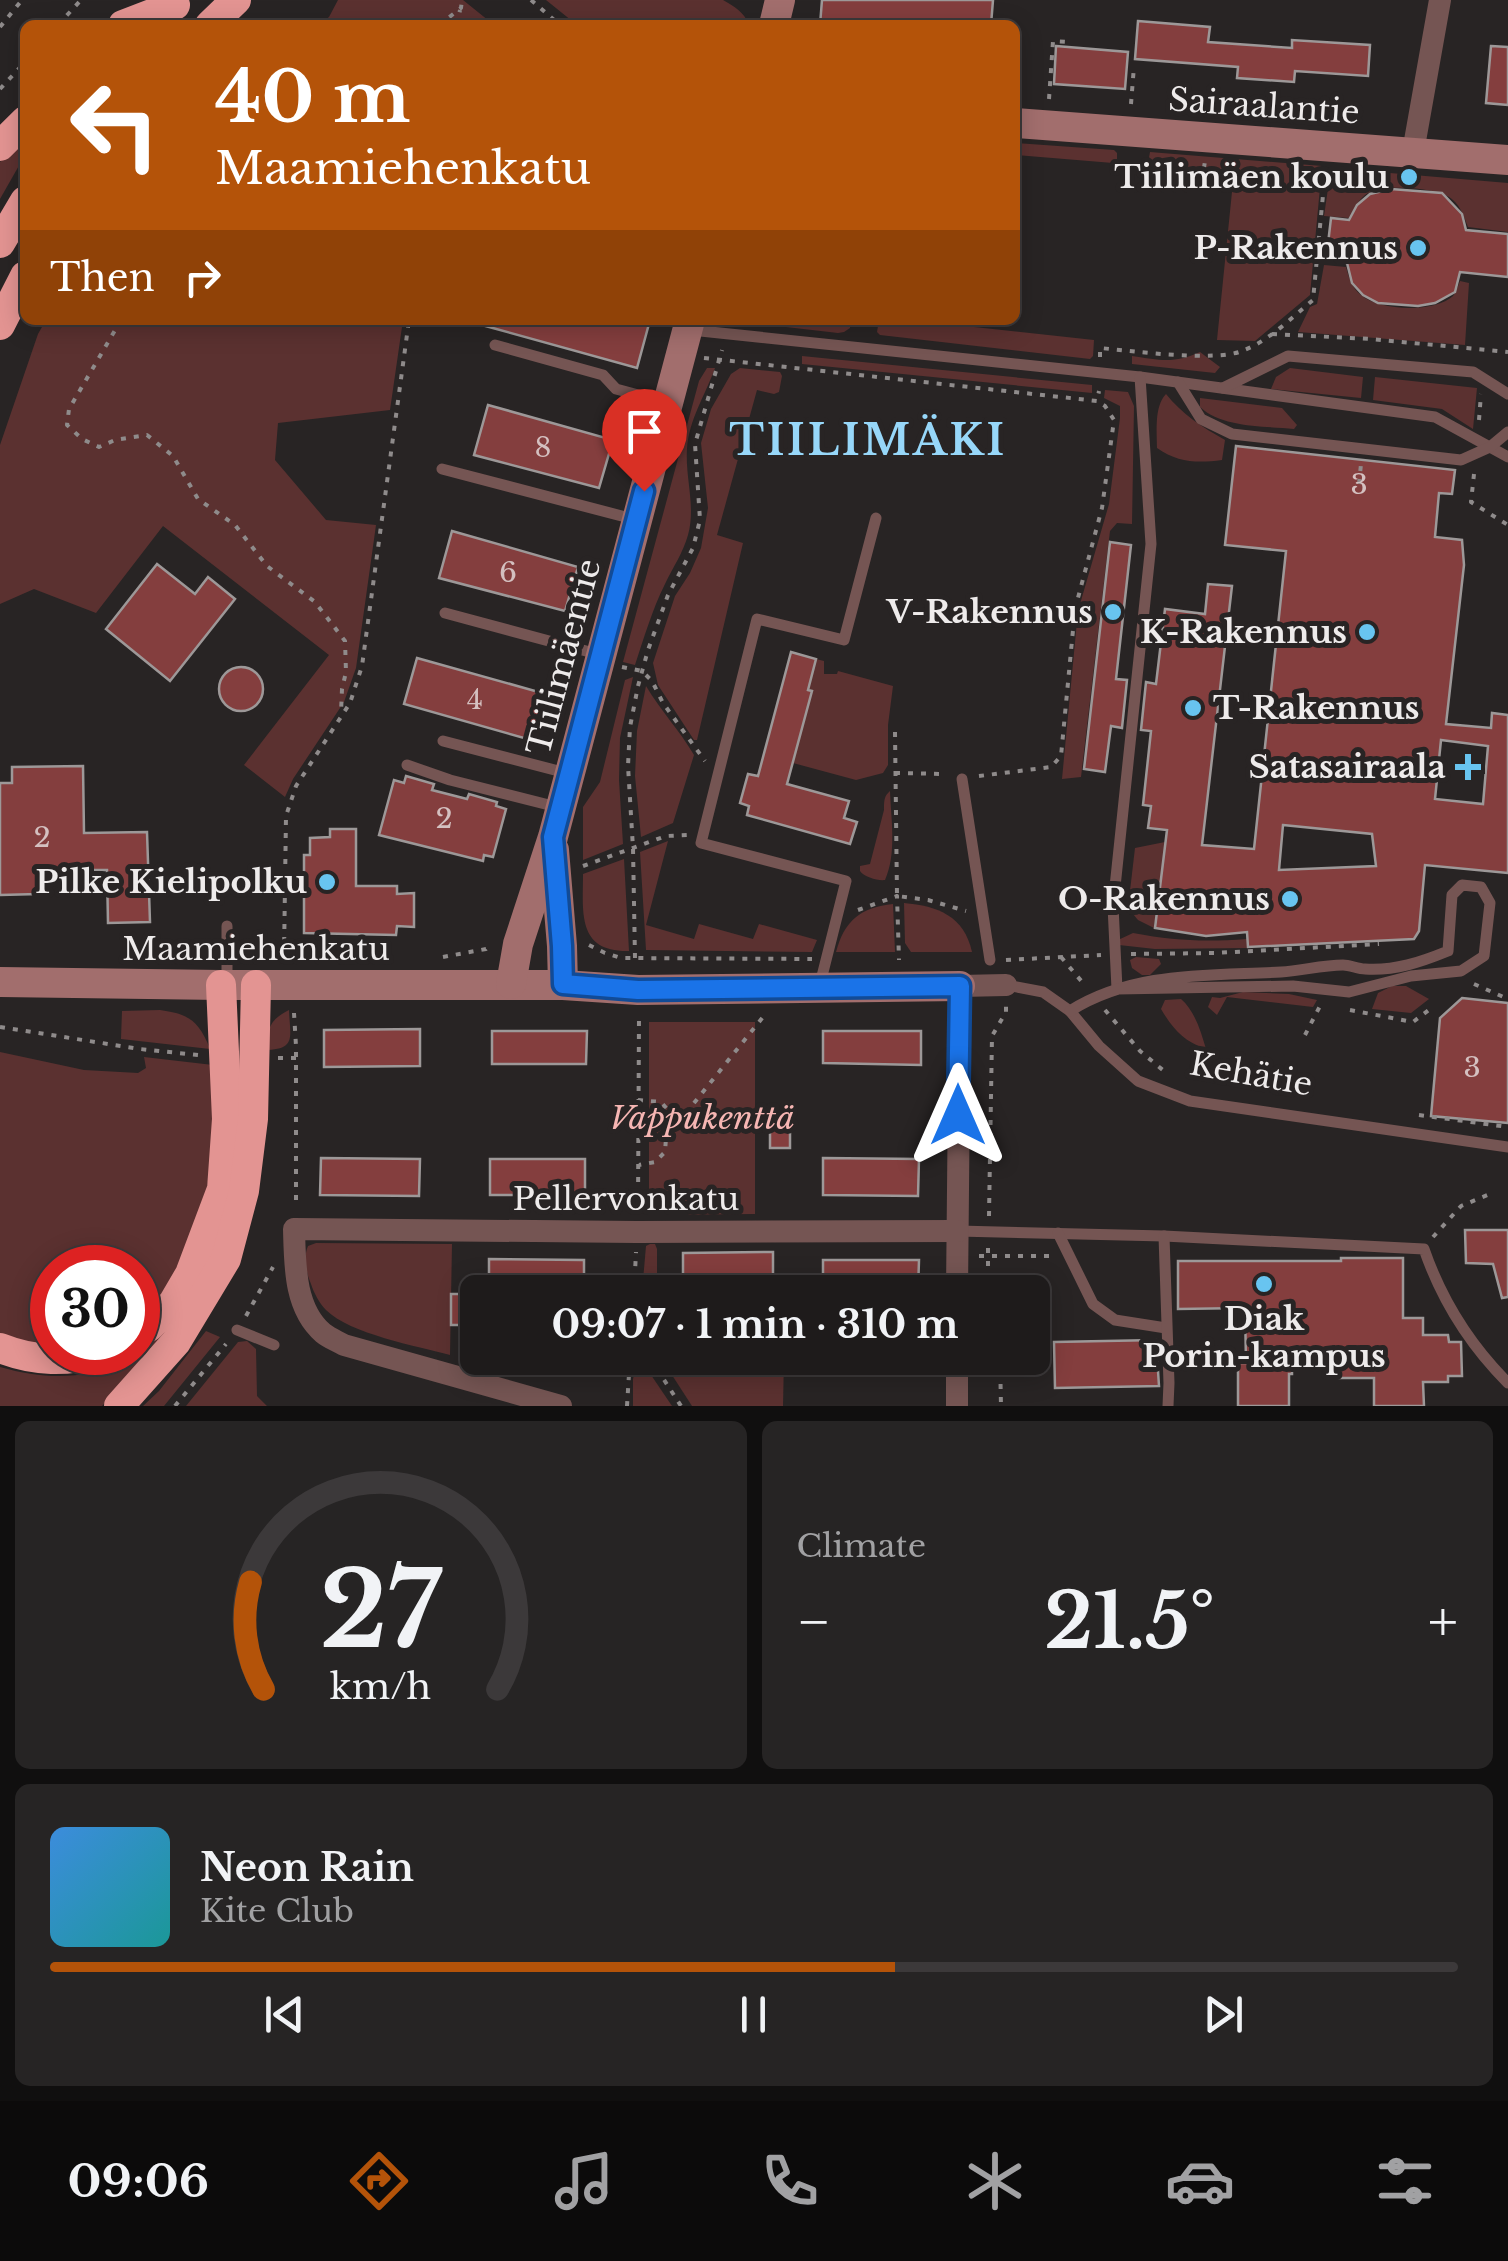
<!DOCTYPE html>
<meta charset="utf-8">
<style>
body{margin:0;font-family:"Libre Baskerville",serif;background:#262424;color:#f1f3f6;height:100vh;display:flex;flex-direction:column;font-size:38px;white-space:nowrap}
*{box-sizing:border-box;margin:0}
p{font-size:32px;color:#a1a1a3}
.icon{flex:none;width:55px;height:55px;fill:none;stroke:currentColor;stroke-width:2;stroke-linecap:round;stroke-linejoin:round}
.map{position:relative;height:1406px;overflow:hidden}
.side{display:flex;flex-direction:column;gap:15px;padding:15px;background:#100f0f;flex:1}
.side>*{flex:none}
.hud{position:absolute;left:20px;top:20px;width:1000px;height:305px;border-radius:15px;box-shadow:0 5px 25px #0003,0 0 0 2px #3c393a;background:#b45309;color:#fff;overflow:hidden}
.speed{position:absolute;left:30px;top:1245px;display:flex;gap:20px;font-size:50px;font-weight:700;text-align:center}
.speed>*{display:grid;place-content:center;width:130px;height:130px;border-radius:50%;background:#1e1b1b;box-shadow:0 5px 25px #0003,0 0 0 2px #3c393a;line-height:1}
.speed .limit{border:15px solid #d22;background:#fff;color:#111}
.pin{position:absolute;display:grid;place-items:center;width:85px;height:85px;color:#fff;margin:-102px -42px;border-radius:50% 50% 50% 0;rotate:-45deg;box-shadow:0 0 10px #0007}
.pin .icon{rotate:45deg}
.me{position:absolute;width:110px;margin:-55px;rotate:0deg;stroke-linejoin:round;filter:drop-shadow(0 0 8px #0008)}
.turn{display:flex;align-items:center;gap:35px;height:210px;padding:0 30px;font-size:45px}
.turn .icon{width:130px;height:130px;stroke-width:2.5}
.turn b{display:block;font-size:70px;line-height:85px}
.then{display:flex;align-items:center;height:95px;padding:0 30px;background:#0003;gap:20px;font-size:38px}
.big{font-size:75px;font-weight:700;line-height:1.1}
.side .card{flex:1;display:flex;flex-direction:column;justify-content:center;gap:15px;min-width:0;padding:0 35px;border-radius:15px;background:#262424}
.side .dial{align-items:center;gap:0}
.dial svg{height:260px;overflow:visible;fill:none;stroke:#3c393a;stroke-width:7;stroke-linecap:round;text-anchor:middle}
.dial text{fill:#f1f3f6;stroke:none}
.song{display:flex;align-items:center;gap:30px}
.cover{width:120px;height:120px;border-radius:15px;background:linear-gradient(135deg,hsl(210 70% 55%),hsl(180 70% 35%))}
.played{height:10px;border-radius:5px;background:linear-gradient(90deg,#b45309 60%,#3c393a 60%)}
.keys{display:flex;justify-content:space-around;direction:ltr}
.heat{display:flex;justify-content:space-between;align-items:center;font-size:55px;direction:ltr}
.side .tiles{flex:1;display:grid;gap:15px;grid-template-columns:1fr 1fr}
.card:last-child{grid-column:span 2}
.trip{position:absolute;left:460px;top:1275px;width:590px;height:100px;border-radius:15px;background:#1e1b1b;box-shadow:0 5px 25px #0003,0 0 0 2px #3c393a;font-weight:700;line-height:100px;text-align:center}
.dock{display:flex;height:160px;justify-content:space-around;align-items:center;background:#0c0b0b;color:#a1a1a3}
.dock .icon{width:70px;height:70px}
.dock .selected{color:#b45309}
.dock b{font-size:45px;color:#f1f3f6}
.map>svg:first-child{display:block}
.green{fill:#5b3130}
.building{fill:#843e3e;stroke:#9d9898;stroke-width:2.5;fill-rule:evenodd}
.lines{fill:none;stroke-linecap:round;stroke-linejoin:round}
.path{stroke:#8f8b8b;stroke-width:4;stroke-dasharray:5 8;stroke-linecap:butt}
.lane{stroke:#755553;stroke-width:11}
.street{stroke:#755553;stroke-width:22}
.secondary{stroke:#a26e6d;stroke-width:30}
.highway{stroke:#e39492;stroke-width:30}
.route-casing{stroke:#114b97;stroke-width:25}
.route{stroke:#1a73e8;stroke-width:18}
.poi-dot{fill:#68c4f0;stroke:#282424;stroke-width:4}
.labels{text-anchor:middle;stroke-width:10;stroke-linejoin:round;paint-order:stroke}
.number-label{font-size:28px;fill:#d4c0c0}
.street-label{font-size:32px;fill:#eeebeb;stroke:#282424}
.poi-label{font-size:32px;font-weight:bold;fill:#eeebeb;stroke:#282424;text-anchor:end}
.park-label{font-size:32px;font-style:italic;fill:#f6b6b3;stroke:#282424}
.district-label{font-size:42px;font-weight:bold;letter-spacing:2.5px;fill:#97d7f9;stroke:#282424}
</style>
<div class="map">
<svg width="1508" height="1406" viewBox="0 0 1508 1406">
<rect width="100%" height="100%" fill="#282424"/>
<g class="green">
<polygon points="338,0 463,0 494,25 319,25 329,17"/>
<path d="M546 0H723C735 7 744 12 749 25H577Z"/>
<polygon points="25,136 25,155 0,199 0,162"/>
<polygon points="1015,143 1114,150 1117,153 1117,159 1113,163 1015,155"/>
<polygon points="1150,152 1322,166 1310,295 1255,341 1217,340 1233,182 1146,174"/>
<path d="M1331 168 1508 183V232L1468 227C1464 217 1461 207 1453 200 1439 187 1384 184 1368 193 1359 198 1354 210 1349 218L1324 216Z"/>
<path d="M1324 265 1346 267C1349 278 1352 288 1361 295 1379 311 1435 313 1453 296 1456 292 1458 286 1460 281L1469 283 1465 345 1298 332 1310 307 1317 304Z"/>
<polygon points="46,320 403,320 390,410 278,423 275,460 326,520 376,525 356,668 344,702 293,779 285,797 244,765 329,655 163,526 96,613 34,589 0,604 0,445 38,334"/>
<polygon points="742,320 850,320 850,328 844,332 838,333 743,322"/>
<polygon points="879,320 910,320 1094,340 1093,356 1090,359 880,335 877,332"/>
<path d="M1200 352 1220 367 1215 373 1132 364V356C1160 360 1174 364 1200 352Z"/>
<polygon points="802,356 1092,385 1092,393 802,364"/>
<path d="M707 368H715C705 396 689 419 687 449 685 478 696 506 688 535 683 553 673 567 665 584 652 610 644 638 635 665L623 662 699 381Z"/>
<polygon points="740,368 780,372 782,376 779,392 774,394 757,390 717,535 743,543 697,740 694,740 658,685 653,663 675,596 690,573 701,548 708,508 701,443 711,409 731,374"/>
<polygon points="1290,368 1363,377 1361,398 1271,389 1276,377"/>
<polygon points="1375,377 1477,388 1473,429 1442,409 1373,400"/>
<polygon points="1105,390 1128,392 1134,406 1132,524 1117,523 1110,531 1081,777 1062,779 1078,611 1109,504 1120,418 1120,406 1104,398"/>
<path d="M1166 394C1182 414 1202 427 1225 440L1222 460C1198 463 1178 463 1157 448 1157 431 1154 407 1166 394Z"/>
<path d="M1200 398 1282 408 1297 425 1294 429C1265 426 1222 428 1200 407Z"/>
<polygon points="816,659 824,661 824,674 837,674 838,671 893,686 888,725 888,765 883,773 856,780 793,763 812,692 808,690"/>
<polygon points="633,677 620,738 619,780 623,844 583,860 583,807 600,782 625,680"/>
<path d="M646 686C661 711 680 731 694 755L673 823 641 837 635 776 637 731Z"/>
<path d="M890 791C891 819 897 854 885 880 878 881 864 877 860 871V866L870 864 884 810C884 801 884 796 890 791Z"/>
<polygon points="668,841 646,925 694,939 699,924 753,939 759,924 817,940 812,952 646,950 640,852"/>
<polygon points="1165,842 1165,849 1154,928 1138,920 1128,908 1135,848"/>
<path d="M624 859 629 951C577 952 583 913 583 874Z"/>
<path d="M904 903C938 906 964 916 972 952H911L905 943Z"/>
<path d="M893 904 895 952H836C844 921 861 907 893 904Z"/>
<path d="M1133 933C1175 941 1205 942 1247 939L1248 948 1155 949 1119 945 1116 941Z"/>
<polygon points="1136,957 1159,959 1161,964 1150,975 1142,975 1132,968 1130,960"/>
<polygon points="1392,986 1406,986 1429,999 1411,1013 1372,1009 1378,993"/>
<polygon points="1243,992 1289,994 1317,1000 1313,1007 1227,997 1217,1015 1208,1007 1212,997 1220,998"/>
<path d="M1181 999C1195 1011 1201 1032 1206 1049 1183 1041 1173 1029 1161 1009L1165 1000Z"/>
<path d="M160 1010C189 1014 199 1021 210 1049L121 1039 122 1011Z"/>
<path d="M289 1010C290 1037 297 1050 264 1050 268 1029 269 1020 289 1010Z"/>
<polygon points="649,1022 755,1022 755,1214 649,1215"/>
<polygon points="0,1052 84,1070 138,1073 146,1068 144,1057 213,1065 214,1148 201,1220 180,1274 138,1321 138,1268 52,1268 52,1350 0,1336"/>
<path d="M316 1243 452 1244 450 1355C417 1346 350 1334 326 1310 319 1303 314 1293 311 1284 306 1272 303 1258 308 1246Z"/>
<polygon points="650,1244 655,1244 657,1249 657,1292 642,1292 646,1246"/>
<path d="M176 1319 152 1357 102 1406H0V1367C70 1387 127 1375 176 1319Z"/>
<polygon points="206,1331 220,1337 164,1406 143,1406 159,1391"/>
<polygon points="247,1341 256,1349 257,1396 267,1406 186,1406 238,1342"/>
<polygon points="661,1358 784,1358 783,1406 692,1406"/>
<polygon points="643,1368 649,1372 672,1406 633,1406 633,1379 635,1371"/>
</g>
<g class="building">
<polygon points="822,0 993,0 991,25 820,25"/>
<polygon points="1138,21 1210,27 1208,42 1292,48 1292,40 1370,45 1368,76 1295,71 1294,82 1237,78 1238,67 1135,59"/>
<polygon points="1056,46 1128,52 1125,89 1054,84"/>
<polygon points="1491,46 1508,47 1508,105 1486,103"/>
<polygon points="1391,189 1442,193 1462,214 1466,230 1508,234 1508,277 1460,272 1455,292 1435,303 1418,306 1378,303 1363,295 1352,283 1347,263 1326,261 1331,218 1349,220 1357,205 1370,194"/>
<polygon points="483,320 650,320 637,368 482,325"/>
<polygon points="488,405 613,440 599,488 474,455"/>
<path d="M1236 446 1455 470 1452 494 1439 493 1435 537 1462 540 1464 565 1446 724 1491 728 1492 713 1508 715V873L1425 865 1419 931 1414 939 1248 947 1247 932 1206 936 1155 928 1167 830 1148 828 1151 806 1143 805 1151 731 1141 730 1146 682 1156 684 1165 609 1205 614 1208 584 1232 586 1202 845 1254 849 1286 551 1225 545ZM1441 740 1488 746 1483 804 1435 799ZM1283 825 1372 834 1376 866 1279 870Z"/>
<polygon points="452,531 578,567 565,611 439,578"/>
<polygon points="1110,542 1131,545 1116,679 1127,680 1122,728 1111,726 1105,772 1084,769"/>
<polygon points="157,564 195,594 208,577 235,599 170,681 106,629"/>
<polygon points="791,652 816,659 808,690 812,691 787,784 849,801 844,818 857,822 850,844 747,815 749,806 740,803 748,774 758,776"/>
<polygon points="417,658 546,694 531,740 404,704"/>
<circle cx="241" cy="689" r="22"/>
<polygon points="83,766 84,833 147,832 150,922 108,923 107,870 38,870 38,894 0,895 0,783 12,783 12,767"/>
<polygon points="406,776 434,784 432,790 467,799 469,794 497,802 496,806 506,809 493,857 484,855 483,861 379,835 394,780 404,783"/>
<polygon points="330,829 356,829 356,886 397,886 397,894 414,893 414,927 397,926 396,935 304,933 304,855 310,855 310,838 330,837"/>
<polygon points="1462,998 1508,1003 1508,1123 1431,1116 1440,1018"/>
<polygon points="420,1029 420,1066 324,1067 324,1030"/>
<polygon points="492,1031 587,1031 586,1064 492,1064"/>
<polygon points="823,1031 921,1031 921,1065 823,1063"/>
<polygon points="790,1123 790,1148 770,1148 770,1124"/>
<polygon points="321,1158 420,1159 419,1196 320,1195"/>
<polygon points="823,1158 919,1159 918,1196 823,1195"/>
<rect x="490" y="1159" width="95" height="36"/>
<polygon points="1465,1230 1508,1230 1508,1297 1502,1298 1493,1264 1466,1263"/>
<polygon points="773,1252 773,1292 683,1292 683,1253"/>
<polygon points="1341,1258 1403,1258 1403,1318 1423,1318 1423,1335 1448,1335 1449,1342 1461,1342 1462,1376 1448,1376 1448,1382 1423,1382 1424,1406 1374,1406 1374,1378 1335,1378 1335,1362 1292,1363 1292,1374 1289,1374 1289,1406 1238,1406 1238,1363 1246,1363 1245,1308 1178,1309 1178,1261 1341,1261"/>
<polygon points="489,1259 584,1260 584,1292 489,1292"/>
<polygon points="823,1260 919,1260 918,1292 823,1292"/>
<rect x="451" y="1294" width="18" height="31"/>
<polygon points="1156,1340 1159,1386 1055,1388 1054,1342"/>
</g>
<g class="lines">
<g class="path">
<polyline points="531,0 560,25"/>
<polyline points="58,25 81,0"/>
<polyline points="439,25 461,8 462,0"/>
<polyline points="457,25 460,10"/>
<polyline points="0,27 22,0"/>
<polyline points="0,89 25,62"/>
<polyline points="1049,99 1053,41 1070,42"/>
<polyline points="1131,104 1134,66"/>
<polyline points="1202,181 1205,161"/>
<polyline points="121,320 69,409 67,425 82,439 99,447 115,440 147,435 173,456 198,499 235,525 267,566 315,602 345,641 346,672 342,689 341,713"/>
<polyline points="1272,334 1371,339 1508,352"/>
<path d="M1100 357V348C1132 351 1215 362 1242 351 1269 341 1291 318 1313 300L1325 174"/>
<polyline points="704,358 1097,401 1099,391"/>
<polyline points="1479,420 1481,394"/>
<polyline points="1474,474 1471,502 1508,525"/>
<polyline points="1359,484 1361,464"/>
<polyline points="622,667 642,671 652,681 663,703 705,761"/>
<polyline points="895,732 897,896 928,900 966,911"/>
<polyline points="895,773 945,774"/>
<polyline points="979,776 1051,767 1061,756 1075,609 1102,508 1114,420 1105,406 1097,401"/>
<polyline points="583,866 666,836 688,835"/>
<polyline points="858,910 897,896 899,960"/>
<polyline points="589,945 605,953 621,958 812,959"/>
<polyline points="1131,954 1215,953 1379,944"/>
<polyline points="284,955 286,816 296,786 350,703 362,666 409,320"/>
<polyline points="243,956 384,957"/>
<polyline points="443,957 486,949 491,944"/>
<polyline points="1061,957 1083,983"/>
<polyline points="635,958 633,848 628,766 630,727 638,686 648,650 668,595 693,548 700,520 695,444 722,350"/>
<polyline points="1006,960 1101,955"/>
<polyline points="1474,984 1508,999"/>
<polyline points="1105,1010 1140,1051 1164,1071"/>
<polyline points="1350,1010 1413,1022 1434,1006"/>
<polyline points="294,1013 296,1046 296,1208"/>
<polyline points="0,1027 140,1049 198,1055"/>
<polyline points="1305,1035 1320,1006"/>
<polyline points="278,1058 296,1058"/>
<polyline points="638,1100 661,1102 668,1110 665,1152 655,1162 639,1165"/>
<polyline points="1419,1115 1508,1127"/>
<polyline points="667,1131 682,1118 763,1017"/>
<polyline points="638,1208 639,1017"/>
<polyline points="989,1216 992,1036 1006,1012 1006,1005"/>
<polyline points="1433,1237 1461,1206 1490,1194"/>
<polyline points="979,1256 1050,1256"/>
<polyline points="634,1292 636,1252"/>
<polyline points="988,1292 988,1246"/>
<polyline points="246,1316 273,1267"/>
<polyline points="650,1358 681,1406"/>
<polyline points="1000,1358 1001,1406"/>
<polyline points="175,1406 226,1344"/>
<polyline points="627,1406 630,1358"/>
</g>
<g class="lane">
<polyline points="691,330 1140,377 1435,417 1508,457"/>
<polyline points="495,345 603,375 616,389 668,403"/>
<polyline points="1178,382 1201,419 1232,434 1461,460 1490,447 1508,432"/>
<polyline points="1223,388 1288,356 1473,372 1508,394"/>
<polyline points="442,469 637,520"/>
<polyline points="445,613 601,655"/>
<polyline points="443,741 570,774"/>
<polyline points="407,765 450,780 557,807"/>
<polyline points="962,779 990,960"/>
<polyline points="227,981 227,926"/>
<polyline points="820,984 846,881 701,843 757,619 844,640 876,518"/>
<polyline points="1006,985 1043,992 1070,1011 1099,1046 1138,1081 1190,1101 1508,1147"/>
<polyline points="1117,989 1113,906 1151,544 1140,377"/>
<path d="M1070 1011C1133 971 1209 976 1281 972 1301 971 1322 965 1343 965 1350 965 1358 969 1365 969 1395 971 1421 962 1448 951L1452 895 1462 885 1481 887 1490 903 1484 956 1461 971 1411 976 1349 992 1293 986 1117 989"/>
<path d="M958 1231 1164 1236 1424 1249C1442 1301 1469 1344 1508 1383"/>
<polyline points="1058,1233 1093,1304 1115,1320 1166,1328"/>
<polyline points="1164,1236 1169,1383 1168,1406"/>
<polyline points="237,1330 274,1345"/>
</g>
<g class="street">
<polyline points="1413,152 1440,0"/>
<polyline points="957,1292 960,986 1006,985"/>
<path d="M561 1406 344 1345C337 1341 329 1338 323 1333 294 1308 295 1264 294 1229L637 1232 958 1231"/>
<polyline points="957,1406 957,1358"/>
</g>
<g class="secondary">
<polyline points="774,25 780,0"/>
<polyline points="1015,123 1508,160"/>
<polyline points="554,850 562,946 563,985"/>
<polyline points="0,982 221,985 563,985 638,990 960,986"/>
<polyline points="511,984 518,944 553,837 690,320"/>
</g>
<g class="highway">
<polyline points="123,25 175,5"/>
<polyline points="210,25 236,0"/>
<polyline points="0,146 25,121"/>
<polyline points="0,243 25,201"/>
<polyline points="0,325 25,276"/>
<polyline points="138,1334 150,1326 173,1303 190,1274 222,1189 227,1119 221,985"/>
<path d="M0 1348C35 1362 67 1362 103 1352"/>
<polyline points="119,1406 176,1342 226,1259 244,1191 253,1119 256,985"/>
</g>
</g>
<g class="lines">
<defs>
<polyline id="route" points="644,491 553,837 562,946 563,984 638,990 960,986 958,1115"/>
</defs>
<use href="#route" class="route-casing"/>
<use href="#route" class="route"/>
</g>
<g class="poi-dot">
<circle cx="1409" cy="177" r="10"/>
<circle cx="1418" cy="248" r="10"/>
<circle cx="1113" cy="612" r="10"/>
<circle cx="1367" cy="632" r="10"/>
<circle cx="1193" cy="708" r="10"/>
<path d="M1463 752h10v10h10v10h-10v10h-10v-10h-10v-10h10z"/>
<circle cx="327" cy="882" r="10"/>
<circle cx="1290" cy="899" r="10"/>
<circle cx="1264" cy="1284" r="10"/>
</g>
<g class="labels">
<g class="number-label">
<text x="543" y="457">8</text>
<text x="1359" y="494">3</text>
<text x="508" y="582">6</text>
<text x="475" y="709">4</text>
<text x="444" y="828">2</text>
<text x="42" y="847">2</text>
<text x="1472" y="1077">3</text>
</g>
<g class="street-label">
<text transform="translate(1264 106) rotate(4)" y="11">Sairaalantie</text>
<text transform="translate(564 657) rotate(-75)" y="11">Tiilimäentie</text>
<text x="256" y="960">Maamiehenkatu</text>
<text transform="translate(1251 1074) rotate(10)" y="11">Kehätie</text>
<text x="626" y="1210">Pellervonkatu</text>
</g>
<g class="poi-label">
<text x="1389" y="188">Tiilimäen koulu</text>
<text x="1398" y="259">P-Rakennus</text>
<text x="1093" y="623">V-Rakennus</text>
<text x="1347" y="643">K-Rakennus</text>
<text x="1213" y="719" text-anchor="start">T-Rakennus</text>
<text x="1446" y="778">Satasairaala</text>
<text x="307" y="893">Pilke Kielipolku</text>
<text x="1270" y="910">O-Rakennus</text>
<text x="1264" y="1330" text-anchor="middle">Diak<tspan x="1264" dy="37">Porin-kampus</tspan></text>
</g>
<g class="park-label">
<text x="702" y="1129">Vappukenttä</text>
</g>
<g class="district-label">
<text x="868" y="455">TIILIMÄKI</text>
</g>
</g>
</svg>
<div class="speed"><div class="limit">30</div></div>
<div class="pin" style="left:644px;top:491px;background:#d93025"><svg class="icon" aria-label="arrive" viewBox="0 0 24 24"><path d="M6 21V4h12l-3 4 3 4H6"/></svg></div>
<svg class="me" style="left:958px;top:1115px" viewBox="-20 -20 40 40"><path d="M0-17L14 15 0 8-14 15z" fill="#1a73e8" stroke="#fff" stroke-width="4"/></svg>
<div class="trip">09:07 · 1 min · 310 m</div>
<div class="hud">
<div class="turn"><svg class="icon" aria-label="left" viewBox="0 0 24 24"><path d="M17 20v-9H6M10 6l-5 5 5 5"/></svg><div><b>40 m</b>Maamiehenkatu</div></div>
<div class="then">Then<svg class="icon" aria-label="right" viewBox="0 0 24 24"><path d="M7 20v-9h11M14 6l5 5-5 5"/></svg></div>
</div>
</div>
<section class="side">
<div class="tiles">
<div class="card dial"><svg viewBox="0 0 100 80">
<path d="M14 69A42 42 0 1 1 86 69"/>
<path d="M14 69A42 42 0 0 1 10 36" stroke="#b45309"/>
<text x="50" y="56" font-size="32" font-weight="700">27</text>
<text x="50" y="72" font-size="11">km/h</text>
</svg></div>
<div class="card"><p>Climate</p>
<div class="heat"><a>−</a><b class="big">21.5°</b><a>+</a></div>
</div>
<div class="card">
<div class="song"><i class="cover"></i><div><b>Neon Rain</b><p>Kite Club</p></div></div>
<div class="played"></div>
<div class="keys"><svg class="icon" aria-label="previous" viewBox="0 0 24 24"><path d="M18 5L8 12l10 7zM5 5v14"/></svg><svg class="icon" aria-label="pause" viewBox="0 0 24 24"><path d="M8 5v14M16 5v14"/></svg><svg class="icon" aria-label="next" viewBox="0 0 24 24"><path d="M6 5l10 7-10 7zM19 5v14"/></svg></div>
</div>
</div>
</section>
<nav class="dock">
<b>09:06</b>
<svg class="icon selected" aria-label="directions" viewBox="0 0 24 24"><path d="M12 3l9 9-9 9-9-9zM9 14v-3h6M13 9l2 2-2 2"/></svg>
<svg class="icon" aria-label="music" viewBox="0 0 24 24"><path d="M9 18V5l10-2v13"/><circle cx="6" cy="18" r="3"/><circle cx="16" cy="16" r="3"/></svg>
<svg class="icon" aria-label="phone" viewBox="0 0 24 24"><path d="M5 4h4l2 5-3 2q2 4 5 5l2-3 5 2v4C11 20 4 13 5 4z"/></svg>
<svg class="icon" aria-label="climate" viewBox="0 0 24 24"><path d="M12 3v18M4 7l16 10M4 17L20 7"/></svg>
<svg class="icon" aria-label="car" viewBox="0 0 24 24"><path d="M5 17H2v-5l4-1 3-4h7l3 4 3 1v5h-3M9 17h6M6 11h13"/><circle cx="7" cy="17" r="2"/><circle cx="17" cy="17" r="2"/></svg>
<svg class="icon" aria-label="filters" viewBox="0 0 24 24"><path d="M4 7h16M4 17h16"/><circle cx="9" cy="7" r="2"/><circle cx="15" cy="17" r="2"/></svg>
</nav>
